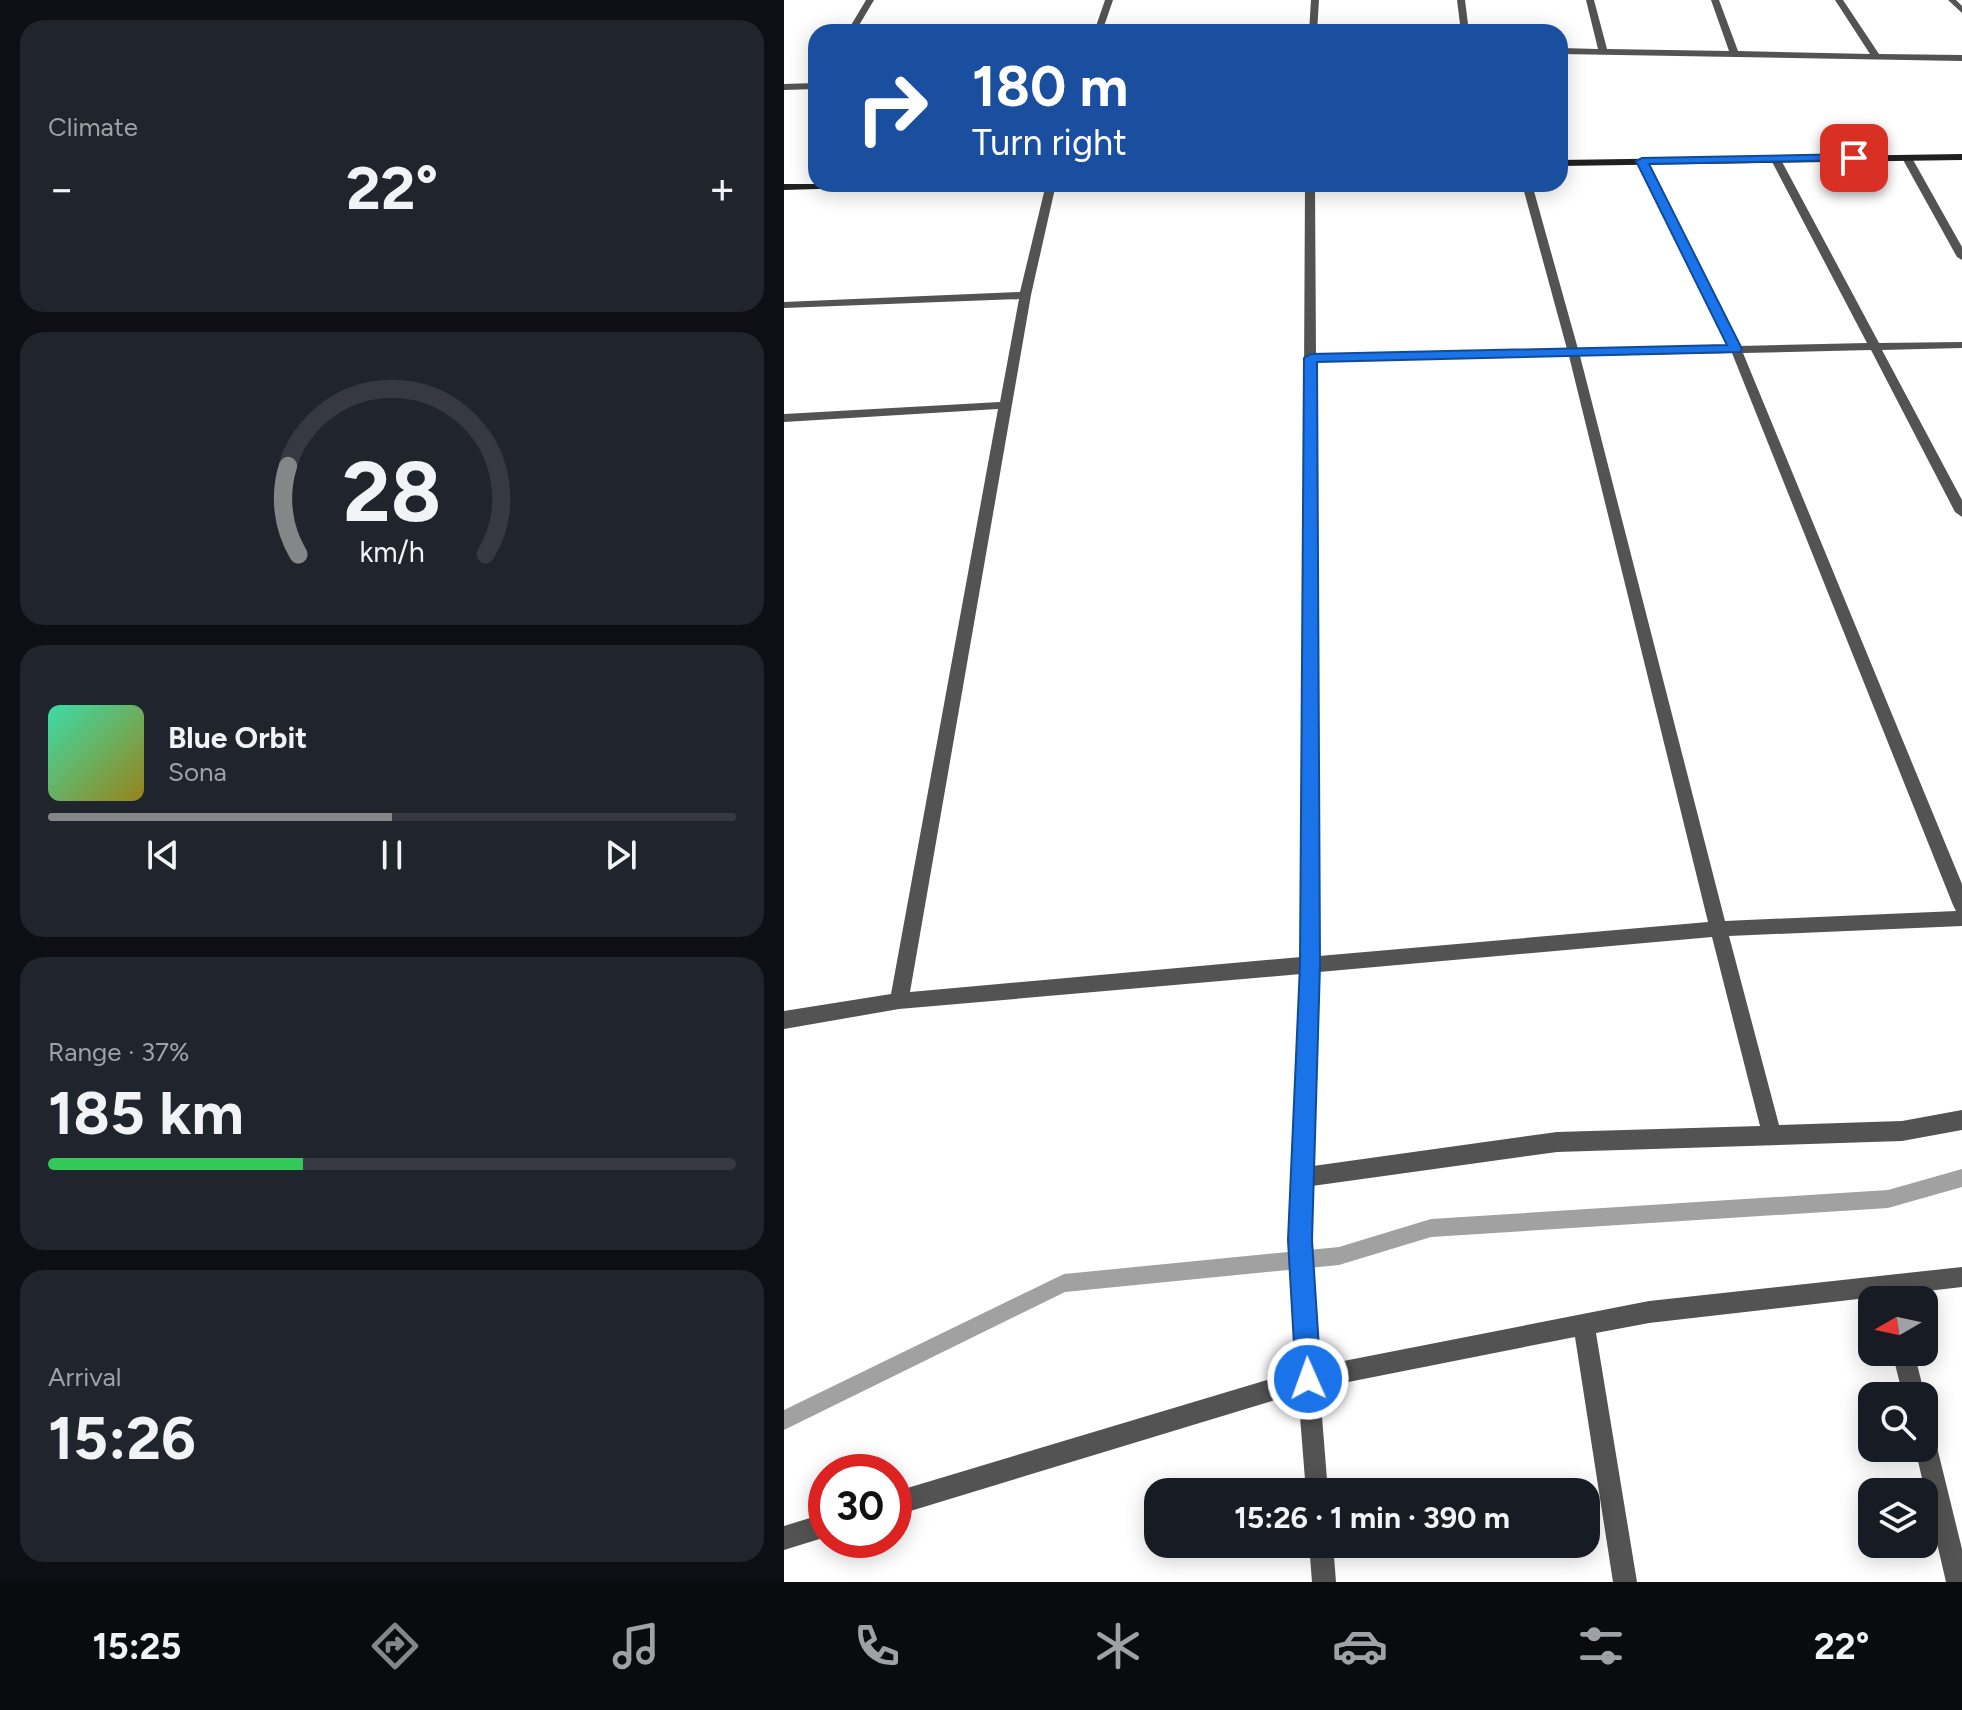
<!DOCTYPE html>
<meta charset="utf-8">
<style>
body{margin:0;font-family:Figtree,sans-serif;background:#20242c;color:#f1f3f6;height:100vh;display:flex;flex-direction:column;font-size:30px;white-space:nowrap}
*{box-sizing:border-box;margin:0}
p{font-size:26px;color:#9ea1a6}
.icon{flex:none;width:44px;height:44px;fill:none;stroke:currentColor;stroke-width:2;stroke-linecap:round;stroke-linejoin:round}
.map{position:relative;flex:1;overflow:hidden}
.panel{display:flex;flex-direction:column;gap:20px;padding:20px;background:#0d0f14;width:784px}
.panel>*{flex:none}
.banner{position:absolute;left:24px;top:24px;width:760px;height:168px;border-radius:24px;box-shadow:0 4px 20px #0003;background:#1a4fa0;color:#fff;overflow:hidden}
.needle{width:52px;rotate:261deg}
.controls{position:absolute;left:1074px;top:1286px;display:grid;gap:16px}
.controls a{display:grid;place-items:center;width:80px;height:80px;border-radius:16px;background:#171b24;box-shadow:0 4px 20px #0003;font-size:40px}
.speed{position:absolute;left:24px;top:1454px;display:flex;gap:16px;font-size:40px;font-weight:700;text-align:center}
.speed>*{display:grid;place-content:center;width:104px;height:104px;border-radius:50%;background:#171b24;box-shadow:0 4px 20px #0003;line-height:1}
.speed .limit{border:12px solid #d22;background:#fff;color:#111}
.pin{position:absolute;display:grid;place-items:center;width:68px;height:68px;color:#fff;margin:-34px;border-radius:16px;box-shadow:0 4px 12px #0006}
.me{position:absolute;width:88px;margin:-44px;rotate:358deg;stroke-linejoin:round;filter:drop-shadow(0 0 6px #0008)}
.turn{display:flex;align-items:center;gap:28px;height:168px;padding:0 32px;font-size:36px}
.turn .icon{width:104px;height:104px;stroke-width:2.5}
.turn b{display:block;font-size:56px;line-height:68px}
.big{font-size:60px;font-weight:700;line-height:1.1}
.panel .widget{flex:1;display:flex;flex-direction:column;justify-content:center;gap:12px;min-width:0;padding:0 28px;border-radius:24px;background:#20242c}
.panel .dial{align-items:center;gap:0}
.dial svg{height:208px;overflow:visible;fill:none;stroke:#363941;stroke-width:7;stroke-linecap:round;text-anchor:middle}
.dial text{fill:#f1f3f6;stroke:none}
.song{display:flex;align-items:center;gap:24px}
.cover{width:96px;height:96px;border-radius:12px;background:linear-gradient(135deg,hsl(160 70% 55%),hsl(50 70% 35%))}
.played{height:8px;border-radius:4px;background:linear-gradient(90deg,#858687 50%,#363941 50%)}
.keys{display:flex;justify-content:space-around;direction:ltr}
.heat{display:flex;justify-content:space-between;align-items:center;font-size:44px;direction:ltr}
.charge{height:12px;border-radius:6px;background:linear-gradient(90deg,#34c759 37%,#363941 0)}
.trip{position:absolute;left:360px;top:1478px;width:456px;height:80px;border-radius:24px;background:#171b24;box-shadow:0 4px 20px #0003;font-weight:700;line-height:80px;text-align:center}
.dock{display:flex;height:128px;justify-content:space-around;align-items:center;background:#090b0e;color:#9ea1a6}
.dock .icon{width:56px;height:56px}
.dock .on{color:#858687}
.dock b{font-size:36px;color:#f1f3f6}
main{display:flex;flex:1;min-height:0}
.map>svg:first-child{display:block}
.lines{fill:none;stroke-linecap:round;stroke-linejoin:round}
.stream{fill:#a1a1a1;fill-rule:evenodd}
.lane{fill:#535353;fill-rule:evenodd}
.street{fill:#535353;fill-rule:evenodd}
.secondary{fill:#202020;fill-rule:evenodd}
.route{fill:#1a73e8;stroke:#114b97;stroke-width:2}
</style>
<main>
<section class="panel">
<div class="widget"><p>Climate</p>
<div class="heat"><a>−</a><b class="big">22°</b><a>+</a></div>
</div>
<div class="widget dial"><svg viewBox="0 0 100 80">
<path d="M14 69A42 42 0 1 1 86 69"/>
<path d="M14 69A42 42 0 0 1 10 35" stroke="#858687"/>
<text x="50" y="56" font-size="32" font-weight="700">28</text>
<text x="50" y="72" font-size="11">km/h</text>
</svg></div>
<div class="widget">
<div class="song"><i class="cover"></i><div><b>Blue Orbit</b><p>Sona</p></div></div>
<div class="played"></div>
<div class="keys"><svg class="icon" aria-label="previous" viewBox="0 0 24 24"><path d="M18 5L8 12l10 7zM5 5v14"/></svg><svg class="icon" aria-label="pause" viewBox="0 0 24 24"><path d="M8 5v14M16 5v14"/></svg><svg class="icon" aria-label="next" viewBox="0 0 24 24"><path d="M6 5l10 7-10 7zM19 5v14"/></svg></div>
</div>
<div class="widget"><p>Range · 37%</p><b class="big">185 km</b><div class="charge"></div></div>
<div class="widget"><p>Arrival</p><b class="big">15:26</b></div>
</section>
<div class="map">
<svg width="1178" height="1582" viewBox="0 0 1178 1582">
<rect width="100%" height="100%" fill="#fff"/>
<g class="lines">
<polygon class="stream" points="1178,1169 1178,1187 1104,1208 647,1237 555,1265 281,1292 0,1430 0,1410 280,1274 555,1247 647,1219 1104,1190"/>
<g class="lane">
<polygon points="524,1368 532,1371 535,1379 544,1492 522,1492 513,1379 516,1371"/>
<polygon points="525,1544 549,1544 552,1582 528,1582"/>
</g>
<g class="street">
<polygon points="82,0 90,0 71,32 63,32"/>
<polygon points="321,0 329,0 318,32 310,32"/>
<polygon points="527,0 535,0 533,32 525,32"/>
<polygon points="673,0 681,0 685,32 677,32"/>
<polygon points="802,0 810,0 823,49 945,51 927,0 935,0 954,51 1086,54 1051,0 1059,0 1095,54 1178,55 1178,61 776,54 776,48 814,49"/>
<polygon points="1164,0 1172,0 1178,6 1178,13"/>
<polygon points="32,83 32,89 0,90 0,84"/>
<path d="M991 155 996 158 1095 343 1178 342V348L1098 350 1178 500V517L1171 512 1087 350 959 353 1178 884V926L945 936 995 1125 1118 1121 1178 1110V1130L1118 1141 773 1152 528 1186 526 1240 534 1366 865 1301 1178 1267V1287L865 1323 812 1333 853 1582H829L791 1337 524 1390 110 1516V1492L513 1371 506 1240 517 974 115 1009 0 1029V1011L107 994 214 409 0 422V414L216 402 235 299 0 308V302L236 292 262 184H272L247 295 126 992 517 957 521 184H531L532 354 783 349 738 184H748L794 349 945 346 853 161 858 158 863 161 956 346 1083 343 986 158ZM948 353 1169 905 1172 911 941 921 796 356ZM785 356 924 922 535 956 532 361ZM928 937 976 1126 773 1132 529 1166 535 972Z"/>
<polygon points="1123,155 1128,158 1178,247 1178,260 1173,257 1118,158"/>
<polygon points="1108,1352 1130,1352 1141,1396 1140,1398 1140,1396 1119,1396"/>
<polygon points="1140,1428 1148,1431 1151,1439 1178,1549 1178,1582 1162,1582 1131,1448 1140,1448"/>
<polygon points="42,1513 42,1537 0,1550 0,1526"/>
</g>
<g class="secondary">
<polygon points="1178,154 1178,160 776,166 776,160"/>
<polygon points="0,184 106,184 101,187 0,190"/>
</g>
</g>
<polygon class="route" points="1070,154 1076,158 1074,160 865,164 958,349 956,352 533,362 536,965 528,1240 537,1379 533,1388 524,1391 516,1388 512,1379 504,1240 516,965 520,358 527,354 943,345 852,161 858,158"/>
</svg>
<div class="controls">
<a><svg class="needle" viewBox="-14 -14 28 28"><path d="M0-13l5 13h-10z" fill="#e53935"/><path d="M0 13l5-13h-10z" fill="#9ea1a6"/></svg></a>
<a><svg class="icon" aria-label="search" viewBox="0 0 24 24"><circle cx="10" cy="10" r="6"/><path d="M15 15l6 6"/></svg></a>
<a><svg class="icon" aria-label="layers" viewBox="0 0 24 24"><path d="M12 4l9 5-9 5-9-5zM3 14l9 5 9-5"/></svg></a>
</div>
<div class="speed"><div class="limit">30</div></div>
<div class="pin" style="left:1070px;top:158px;background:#d93025"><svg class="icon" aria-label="arrive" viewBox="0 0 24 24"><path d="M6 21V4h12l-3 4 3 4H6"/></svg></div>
<svg class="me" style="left:524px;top:1379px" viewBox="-20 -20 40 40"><circle r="17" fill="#1a73e8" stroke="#fff" stroke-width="3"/><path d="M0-11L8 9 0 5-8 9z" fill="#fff"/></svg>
<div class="trip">15:26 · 1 min · 390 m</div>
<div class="banner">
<div class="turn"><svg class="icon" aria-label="right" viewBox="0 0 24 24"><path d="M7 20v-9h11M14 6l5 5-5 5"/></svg><div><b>180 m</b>Turn right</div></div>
</div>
</div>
</main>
<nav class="dock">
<b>15:25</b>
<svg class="icon on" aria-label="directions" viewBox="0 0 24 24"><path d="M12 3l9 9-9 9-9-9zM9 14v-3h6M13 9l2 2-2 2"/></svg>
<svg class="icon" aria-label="music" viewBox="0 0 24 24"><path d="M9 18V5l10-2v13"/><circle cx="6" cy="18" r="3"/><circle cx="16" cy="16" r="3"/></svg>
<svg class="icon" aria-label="phone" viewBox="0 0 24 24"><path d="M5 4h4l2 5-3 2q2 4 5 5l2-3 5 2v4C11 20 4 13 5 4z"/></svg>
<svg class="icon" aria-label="climate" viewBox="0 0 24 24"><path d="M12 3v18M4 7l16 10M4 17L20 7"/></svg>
<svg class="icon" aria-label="car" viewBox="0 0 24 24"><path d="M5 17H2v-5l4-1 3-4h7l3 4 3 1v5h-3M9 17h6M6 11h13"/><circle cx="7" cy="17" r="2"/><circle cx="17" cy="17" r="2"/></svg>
<svg class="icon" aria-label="filters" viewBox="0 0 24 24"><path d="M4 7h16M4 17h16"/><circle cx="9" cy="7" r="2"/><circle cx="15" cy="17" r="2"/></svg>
<b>22°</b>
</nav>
